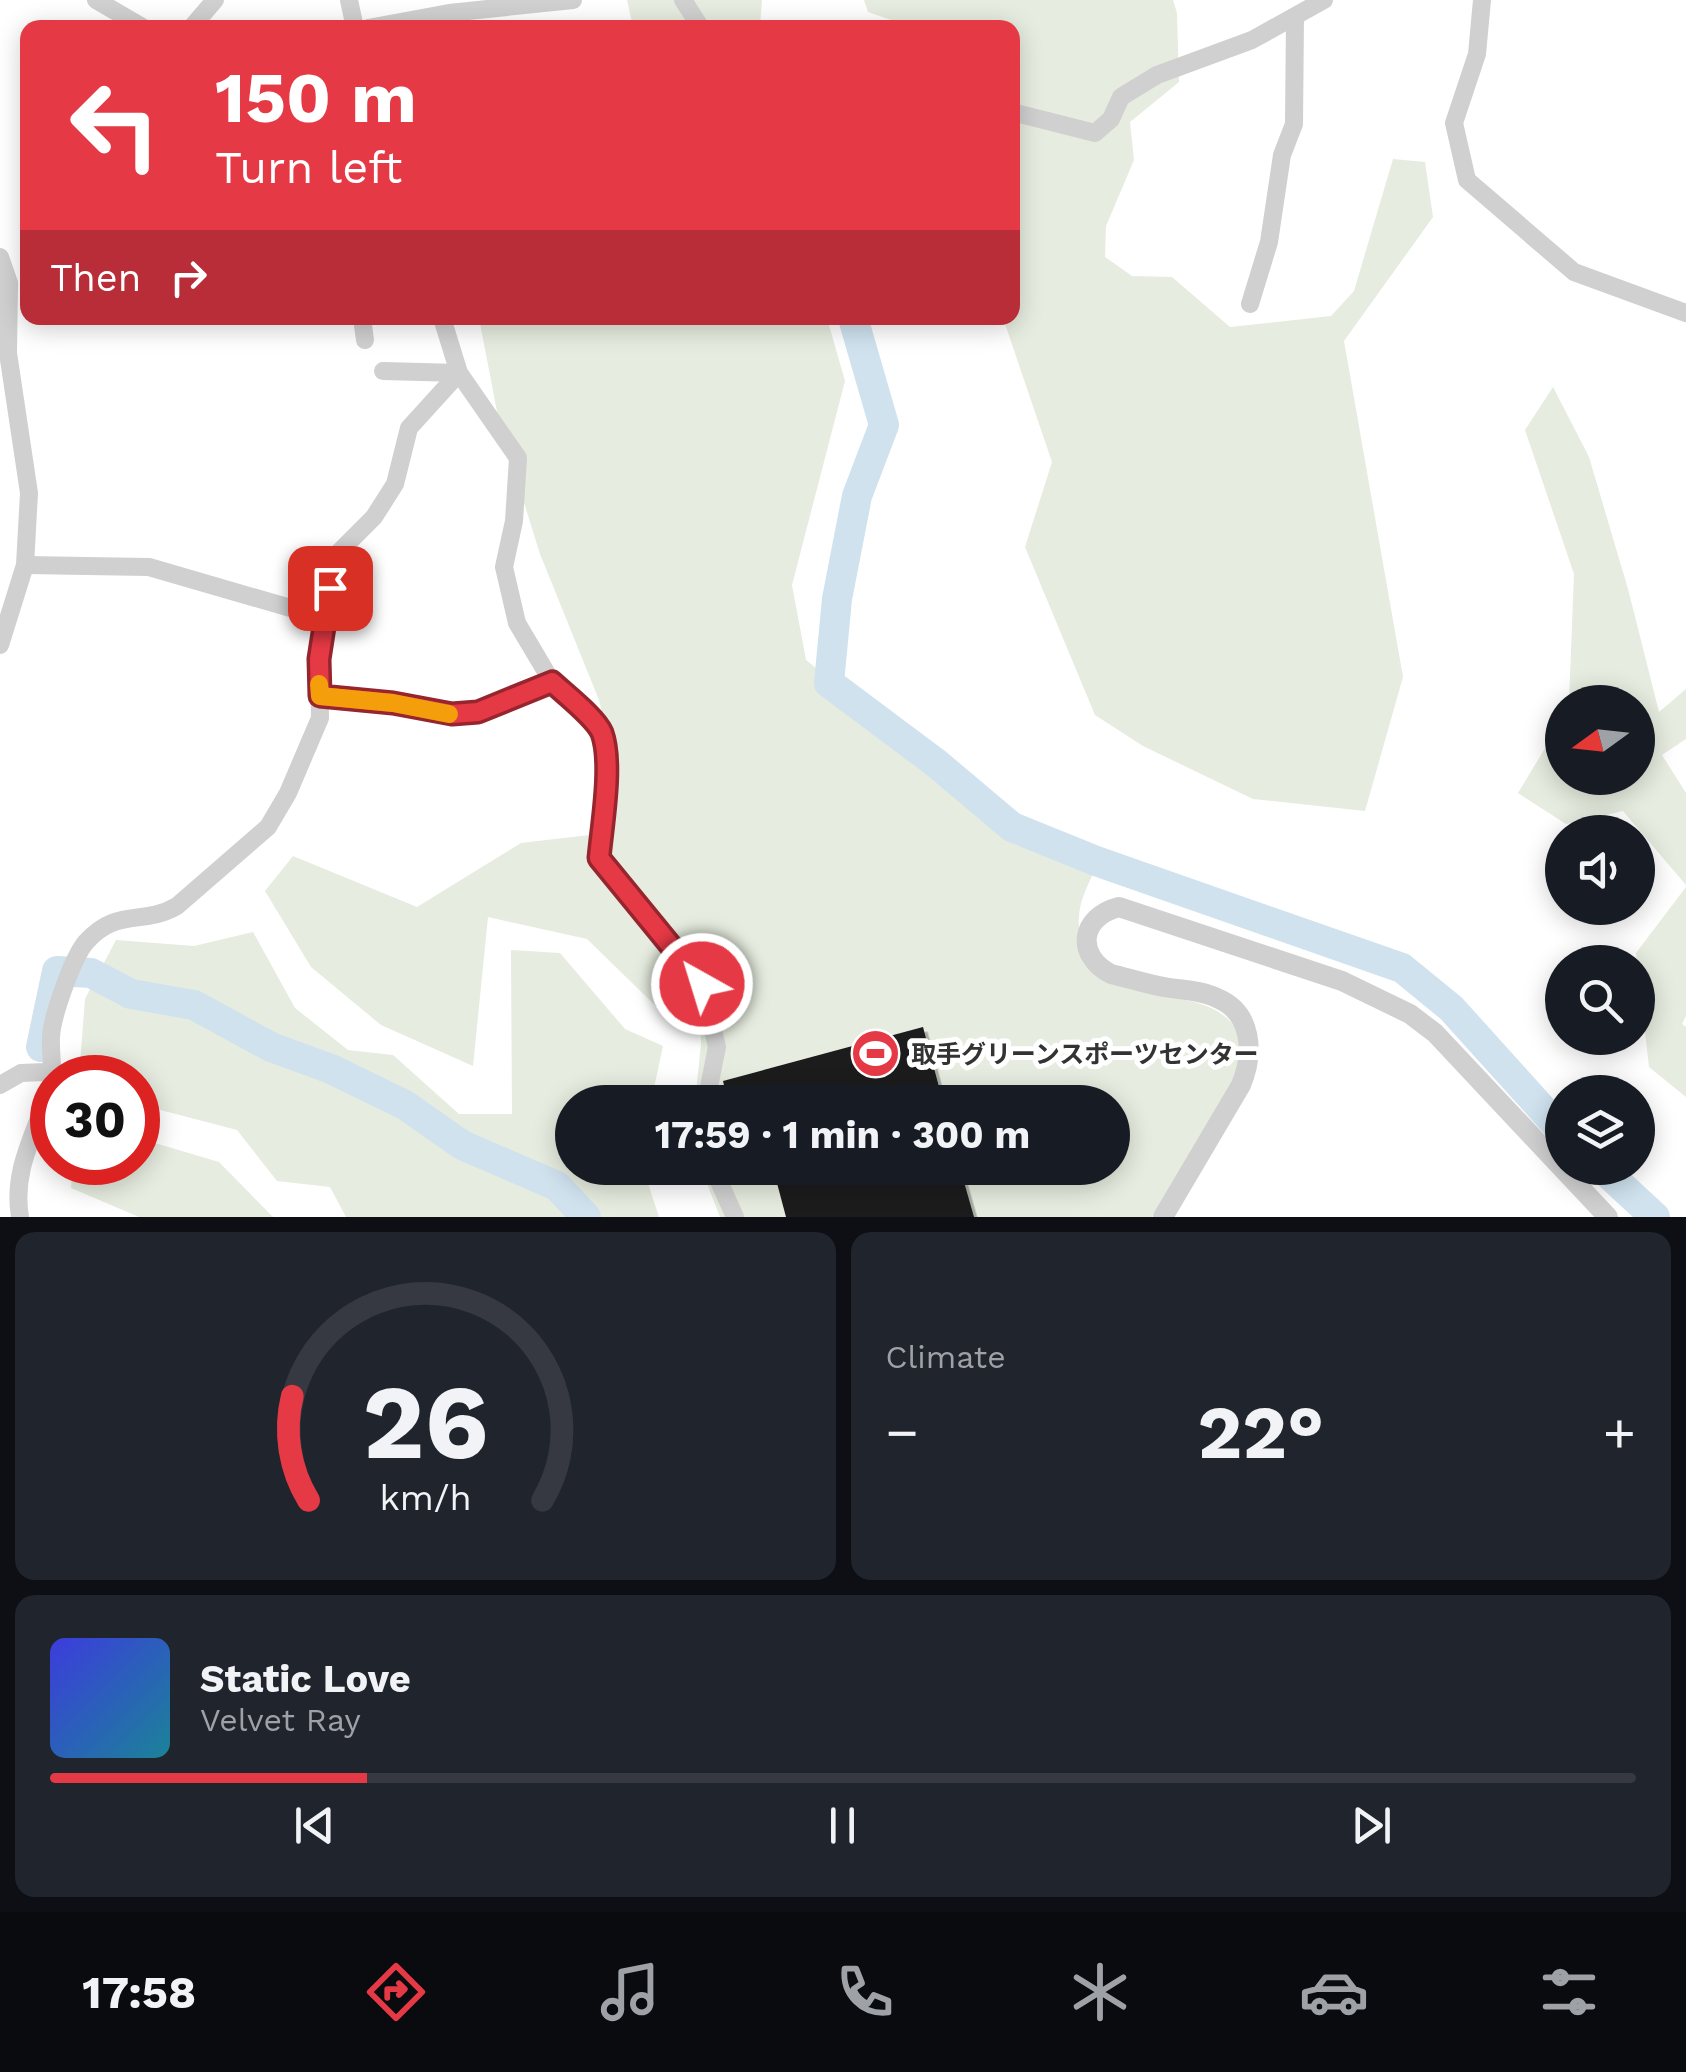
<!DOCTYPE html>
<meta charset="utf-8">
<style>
body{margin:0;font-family:"Work Sans","Noto Sans JP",sans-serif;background:#20242c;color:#f1f3f6;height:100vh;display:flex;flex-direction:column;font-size:38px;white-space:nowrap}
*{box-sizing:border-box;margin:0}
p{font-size:32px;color:#9ea1a6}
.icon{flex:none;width:55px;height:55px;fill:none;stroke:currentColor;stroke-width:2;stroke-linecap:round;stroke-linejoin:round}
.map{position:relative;height:1217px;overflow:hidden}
.details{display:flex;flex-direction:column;gap:15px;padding:15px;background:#0d0f14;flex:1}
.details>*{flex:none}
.banner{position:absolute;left:20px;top:20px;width:1000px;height:305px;border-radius:20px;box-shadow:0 5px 25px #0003;background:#e63946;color:#fff;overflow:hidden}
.needle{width:65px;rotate:255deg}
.controls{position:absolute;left:1545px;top:685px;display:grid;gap:20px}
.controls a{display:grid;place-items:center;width:110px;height:110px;border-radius:50%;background:#171b24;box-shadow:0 5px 25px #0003;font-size:50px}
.speed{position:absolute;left:30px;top:1055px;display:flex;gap:20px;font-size:50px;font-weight:700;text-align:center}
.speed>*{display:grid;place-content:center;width:130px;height:130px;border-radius:50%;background:#171b24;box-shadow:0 5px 25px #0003;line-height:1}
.speed .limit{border:15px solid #d22;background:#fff;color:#111}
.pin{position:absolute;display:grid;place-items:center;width:85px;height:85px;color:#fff;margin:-42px;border-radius:20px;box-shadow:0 5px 15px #0006}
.me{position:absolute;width:110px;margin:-55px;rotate:321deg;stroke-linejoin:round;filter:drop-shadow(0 0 8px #0008)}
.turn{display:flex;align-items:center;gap:35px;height:210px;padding:0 30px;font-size:45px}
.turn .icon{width:130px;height:130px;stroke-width:2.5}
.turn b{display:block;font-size:70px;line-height:85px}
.then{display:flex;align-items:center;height:95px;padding:0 30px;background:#0003;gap:20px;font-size:38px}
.big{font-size:75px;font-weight:700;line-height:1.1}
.details .card{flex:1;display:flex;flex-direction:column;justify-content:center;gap:15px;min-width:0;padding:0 35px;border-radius:20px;background:#20242c}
.details .dial{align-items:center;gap:0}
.dial svg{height:260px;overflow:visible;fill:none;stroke:#363941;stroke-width:7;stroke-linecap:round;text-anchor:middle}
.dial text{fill:#f1f3f6;stroke:none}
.song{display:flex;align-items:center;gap:30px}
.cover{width:120px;height:120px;border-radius:15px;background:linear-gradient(135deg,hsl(240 70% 55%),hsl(190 70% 35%))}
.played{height:10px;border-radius:5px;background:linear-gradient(90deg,#e63946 20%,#363941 20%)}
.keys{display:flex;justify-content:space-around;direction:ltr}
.heat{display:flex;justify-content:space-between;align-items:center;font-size:55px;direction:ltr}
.details .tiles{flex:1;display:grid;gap:15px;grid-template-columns:1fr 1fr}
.card:last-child{grid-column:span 2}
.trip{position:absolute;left:555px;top:1085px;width:575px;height:100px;border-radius:50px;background:#171b24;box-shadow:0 5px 25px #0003;font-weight:700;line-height:100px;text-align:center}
.tab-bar{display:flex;height:160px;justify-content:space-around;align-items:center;background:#090b0e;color:#9ea1a6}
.tab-bar .icon{width:70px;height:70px}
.tab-bar .selected{color:#e63946}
.tab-bar b{font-size:45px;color:#f1f3f6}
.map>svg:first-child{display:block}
.green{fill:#e6ecdf}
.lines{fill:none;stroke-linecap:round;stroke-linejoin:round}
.river{stroke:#cfe2ee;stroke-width:30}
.building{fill:#1a1a1a;filter:url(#shadow)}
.minor{stroke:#d0d0d0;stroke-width:18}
.tertiary{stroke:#d0d0d0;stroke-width:20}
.route-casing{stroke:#96252e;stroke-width:25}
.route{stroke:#e63946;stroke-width:18}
.slow{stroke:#f59e0b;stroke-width:18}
.labels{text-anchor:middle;stroke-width:10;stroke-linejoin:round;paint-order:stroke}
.poi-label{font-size:25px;font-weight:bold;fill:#333;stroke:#fff;text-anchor:start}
</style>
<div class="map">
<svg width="1686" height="1217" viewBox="0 0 1686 1217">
<defs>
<filter id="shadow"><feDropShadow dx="4.5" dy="4.5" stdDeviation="0" flood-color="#0004"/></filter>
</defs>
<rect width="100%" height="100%" fill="#fff"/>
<g class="green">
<polygon points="627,0 762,0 760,27 633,27"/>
<polygon points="864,0 1173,0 1177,13 1179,82 1130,122 1134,160 1106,226 1105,257 1132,276 1172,277 1230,327 1331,316 1354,291 1393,159 1425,162 1433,217 1344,341 1403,677 1365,811 1253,799 1143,746 1095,715 1025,547 1052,462 1003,318 1012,318 1012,28 911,27 868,12"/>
<path d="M479 318H827L845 381 792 585 806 660 1001 819 1101 859C1077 904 1075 912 1083 963 1093 970 1104 981 1116 985 1170 1003 1263 992 1235 1078L1152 1217H720L701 1168H1112V1102H695L701 1044 700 995 667 1017 587 939 488 917 473 1066 381 1025 311 967 265 891 293 856 417 907 521 843 598 834 613 758 599 700 540 554 499 422Z"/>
<polygon points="1553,387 1589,457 1628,589 1659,712 1686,689 1686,739 1662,755 1686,793 1686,885 1623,811 1566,824 1518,793 1562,720 1562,778 1638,778 1638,702 1569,702 1574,574 1525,430"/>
<polygon points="1686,887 1686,1016 1682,1024 1686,1027 1686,1097 1649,1067 1636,953"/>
<polygon points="253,932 295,1008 348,1050 393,1055 459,1114 512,1114 511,950 560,953 625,1029 663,1046 651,1102 572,1102 572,1168 643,1168 659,1217 346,1217 330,1187 277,1181 237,1130 149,1107 138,1099 138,1078 102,1077 80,1064 85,999 116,940 194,946"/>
<polygon points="138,1138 219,1162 273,1217 139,1217 71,1188 73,1163 138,1162"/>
</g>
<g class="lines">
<g class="river">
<polyline points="853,318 884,425 857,496 837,599 829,683 936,763 1012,827 1096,861 1402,968 1451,1008 1562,1131"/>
<polyline points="41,1047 57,971 91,973 131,994 194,1005 271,1047 331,1069 405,1105 462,1145 557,1186 586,1217"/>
<polyline points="1602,1168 1655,1217"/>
</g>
</g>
<g class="building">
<polygon points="923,1027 943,1102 728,1102 723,1081"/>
<polygon points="773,1168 960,1168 974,1217 786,1217"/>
</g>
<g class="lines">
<g class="minor">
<polyline points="96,0 144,28"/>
<polyline points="349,0 355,28"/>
<polyline points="683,0 701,28"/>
<polyline points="1482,0 1477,54 1454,123 1467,180 1574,272 1686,313"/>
<polyline points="191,28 215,0"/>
<polyline points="368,28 449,13 573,0"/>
<polyline points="1012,112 1095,133 1111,119 1121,97 1157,75 1252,40 1324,0"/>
<polyline points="0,257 9,283 8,353 29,493 25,565 0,645"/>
<polyline points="1250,304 1269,242 1282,155 1294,124 1295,17"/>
<polyline points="362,318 365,340"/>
<polyline points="442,318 459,373 518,458 514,521 504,567 517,623 552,682 602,731 607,779 599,859 702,983 717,1047 706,1102"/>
<polyline points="383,371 459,373"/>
<polyline points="25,565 149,567 325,618"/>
<polyline points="319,695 393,703 452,714 478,712 552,682"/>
<polyline points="0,1085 21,1073 45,1072 52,1067"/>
<polyline points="713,1168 735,1217"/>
<path d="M20 1217C12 1170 35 1134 49 1091 55 1074 50 1054 51 1037 52 1016 73 957 86 942 117 907 143 926 177 906L268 827 288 793 320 718 319 659 334 557 374 517 395 484 409 428 459 373"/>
</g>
<path class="tertiary" d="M1163 1217 1241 1085C1254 1054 1253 1013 1217 998 1201 990 1181 990 1164 987 1146 984 1128 978 1111 974 1075 955 1080 917 1119 907L1342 981 1410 1014 1435 1033 1608 1217"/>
</g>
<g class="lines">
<defs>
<path id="route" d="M330 588 319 659 320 696 393 703 452 714 478 712 552 682C565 694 596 718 602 733 613 763 602 825 599 858L702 984"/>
</defs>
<use href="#route" class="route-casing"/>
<use href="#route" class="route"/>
<polyline class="slow" points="319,684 320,696 393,703 449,714"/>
</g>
<defs>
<symbol id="stadium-disc" viewBox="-11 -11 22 22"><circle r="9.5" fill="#e63946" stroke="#fff"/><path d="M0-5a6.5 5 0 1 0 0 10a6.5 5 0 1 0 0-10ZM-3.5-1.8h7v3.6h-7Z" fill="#fff"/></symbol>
</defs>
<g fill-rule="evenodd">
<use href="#stadium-disc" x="848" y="1026" width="55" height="55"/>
</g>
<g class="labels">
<g class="poi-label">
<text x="911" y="1063">取手グリーンスポーツセンター</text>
</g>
</g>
</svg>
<div class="controls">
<a><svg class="needle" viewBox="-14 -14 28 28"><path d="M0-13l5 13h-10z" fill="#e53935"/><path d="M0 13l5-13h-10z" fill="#9ea1a6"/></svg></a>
<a><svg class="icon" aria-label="sound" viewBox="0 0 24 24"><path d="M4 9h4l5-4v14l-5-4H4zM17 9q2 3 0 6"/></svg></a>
<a><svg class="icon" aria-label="search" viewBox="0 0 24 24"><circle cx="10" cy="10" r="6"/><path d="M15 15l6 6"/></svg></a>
<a><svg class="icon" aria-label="layers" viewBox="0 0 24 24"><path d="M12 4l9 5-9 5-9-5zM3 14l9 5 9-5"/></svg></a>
</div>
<div class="speed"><div class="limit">30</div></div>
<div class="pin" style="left:330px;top:588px;background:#d93025"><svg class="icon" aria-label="arrive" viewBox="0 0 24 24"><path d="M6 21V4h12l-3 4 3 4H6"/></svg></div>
<svg class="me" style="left:702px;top:984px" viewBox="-20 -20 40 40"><circle r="17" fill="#e63946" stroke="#fff" stroke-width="3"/><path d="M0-11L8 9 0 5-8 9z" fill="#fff"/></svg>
<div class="trip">17:59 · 1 min · 300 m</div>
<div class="banner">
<div class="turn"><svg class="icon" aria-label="left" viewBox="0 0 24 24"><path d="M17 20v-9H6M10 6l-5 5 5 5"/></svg><div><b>150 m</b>Turn left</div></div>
<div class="then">Then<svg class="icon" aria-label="right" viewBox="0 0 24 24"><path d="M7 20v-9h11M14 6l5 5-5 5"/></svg></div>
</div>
</div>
<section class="details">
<div class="tiles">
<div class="card dial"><svg viewBox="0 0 100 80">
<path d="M14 69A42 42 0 1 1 86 69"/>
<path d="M14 69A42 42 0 0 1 9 37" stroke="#e63946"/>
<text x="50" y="56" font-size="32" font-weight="700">26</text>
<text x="50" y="72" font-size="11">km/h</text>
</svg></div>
<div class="card"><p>Climate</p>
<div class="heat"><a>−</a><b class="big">22°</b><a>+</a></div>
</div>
<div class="card">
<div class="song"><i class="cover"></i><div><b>Static Love</b><p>Velvet Ray</p></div></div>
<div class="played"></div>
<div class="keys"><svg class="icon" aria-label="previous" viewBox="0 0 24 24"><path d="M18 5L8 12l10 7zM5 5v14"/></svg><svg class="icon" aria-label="pause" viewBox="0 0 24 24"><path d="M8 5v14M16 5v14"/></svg><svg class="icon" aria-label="next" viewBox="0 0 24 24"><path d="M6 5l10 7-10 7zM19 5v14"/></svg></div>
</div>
</div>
</section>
<nav class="tab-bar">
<b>17:58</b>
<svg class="icon selected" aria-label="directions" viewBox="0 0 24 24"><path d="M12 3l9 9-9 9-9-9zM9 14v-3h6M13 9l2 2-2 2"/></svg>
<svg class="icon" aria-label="music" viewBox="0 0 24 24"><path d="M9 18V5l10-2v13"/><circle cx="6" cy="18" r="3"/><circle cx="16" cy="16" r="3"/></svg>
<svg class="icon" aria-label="phone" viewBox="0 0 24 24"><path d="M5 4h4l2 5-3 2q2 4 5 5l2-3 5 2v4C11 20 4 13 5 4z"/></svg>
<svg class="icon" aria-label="climate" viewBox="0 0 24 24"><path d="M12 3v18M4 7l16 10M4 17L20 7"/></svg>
<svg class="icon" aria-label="car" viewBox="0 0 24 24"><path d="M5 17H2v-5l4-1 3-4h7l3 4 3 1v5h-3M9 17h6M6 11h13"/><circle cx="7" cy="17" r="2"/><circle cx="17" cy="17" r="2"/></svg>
<svg class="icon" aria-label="filters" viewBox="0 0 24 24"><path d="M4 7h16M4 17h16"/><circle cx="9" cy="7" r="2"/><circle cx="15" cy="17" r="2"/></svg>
</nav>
